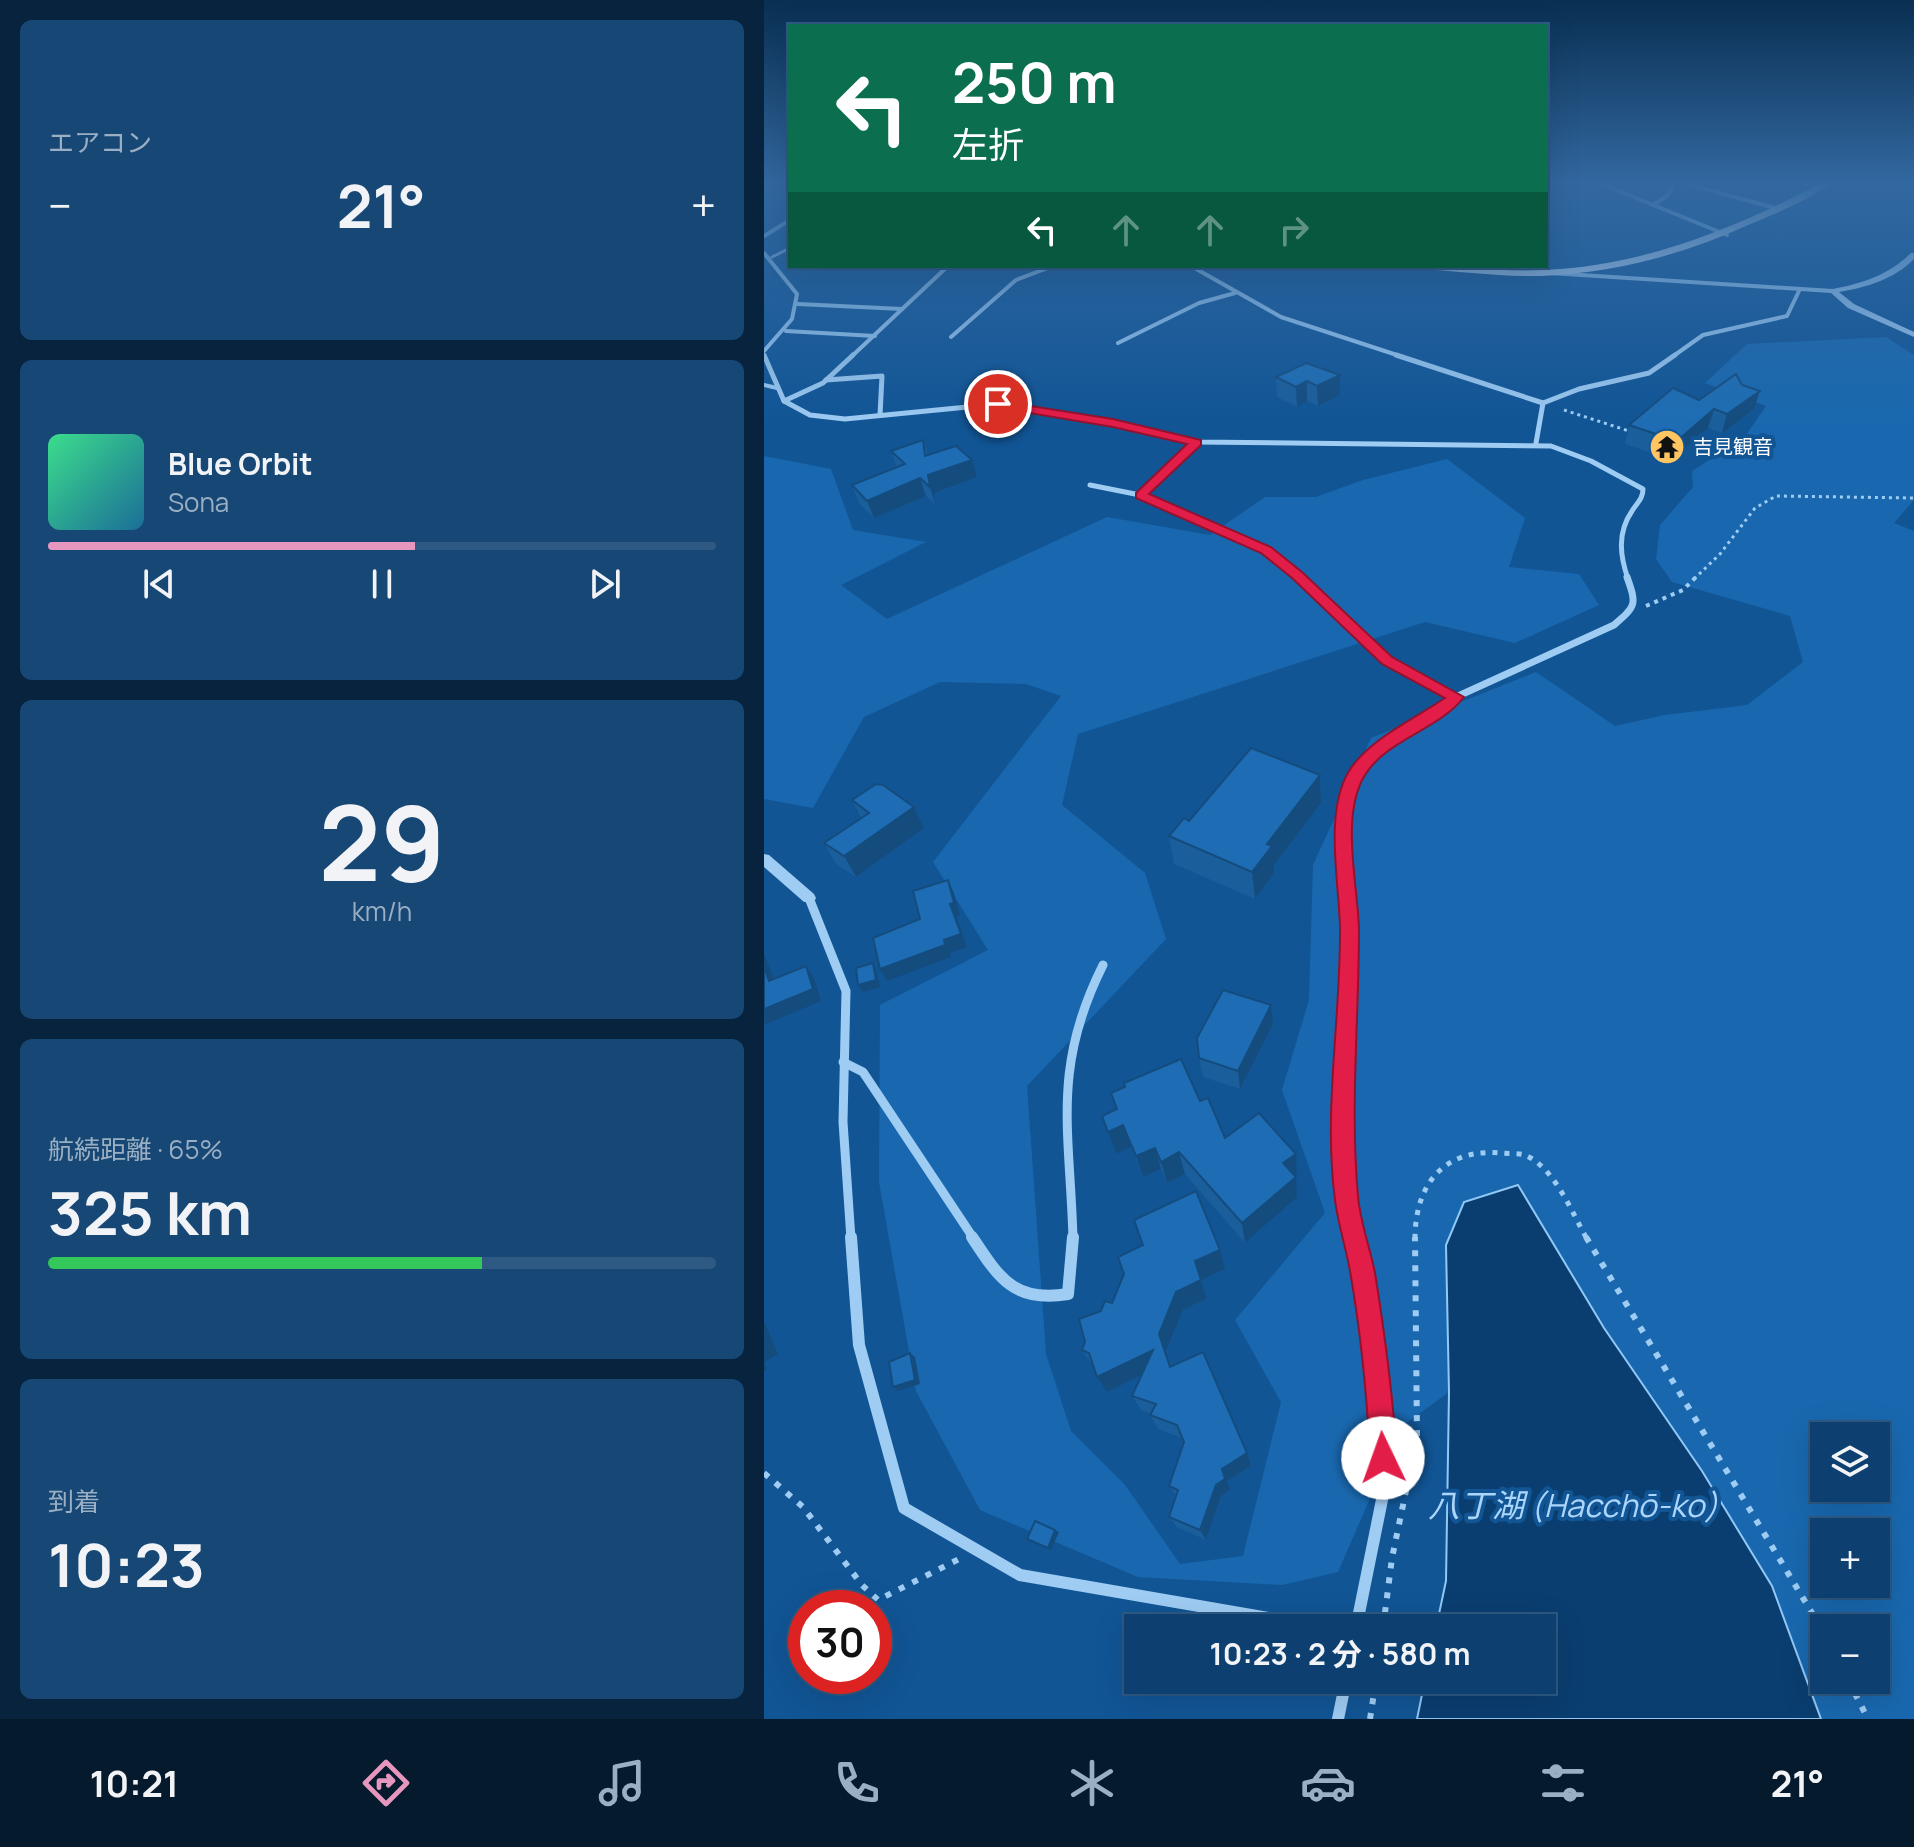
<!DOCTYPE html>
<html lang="ja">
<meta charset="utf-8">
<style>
body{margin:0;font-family:Manrope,"Noto Sans JP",sans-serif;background:#164775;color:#f1f3f6;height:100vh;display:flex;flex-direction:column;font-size:30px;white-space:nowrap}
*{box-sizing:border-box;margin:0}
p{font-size:26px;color:#9aafc3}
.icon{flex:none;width:44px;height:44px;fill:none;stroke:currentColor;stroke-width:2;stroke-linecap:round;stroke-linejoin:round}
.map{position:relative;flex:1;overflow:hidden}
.drawer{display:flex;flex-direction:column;gap:20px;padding:20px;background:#07233e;width:764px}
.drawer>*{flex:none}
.hud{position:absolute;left:24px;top:24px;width:760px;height:244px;border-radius:0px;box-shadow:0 8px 32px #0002,0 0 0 2px #2d5983;background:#0b6e4f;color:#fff;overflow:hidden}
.fabs{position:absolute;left:1046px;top:1422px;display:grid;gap:16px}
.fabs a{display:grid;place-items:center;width:80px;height:80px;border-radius:0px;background:#0d4070;box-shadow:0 8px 32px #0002,0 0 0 2px #2d5983;font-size:40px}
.speed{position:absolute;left:24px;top:1590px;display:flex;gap:16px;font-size:40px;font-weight:700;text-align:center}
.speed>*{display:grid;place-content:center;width:104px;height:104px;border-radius:50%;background:#0d4070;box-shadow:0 8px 32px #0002,0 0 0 2px #2d5983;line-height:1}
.speed .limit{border:12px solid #d22;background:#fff;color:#111}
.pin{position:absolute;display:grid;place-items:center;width:68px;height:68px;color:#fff;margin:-34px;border:4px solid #fff;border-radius:50%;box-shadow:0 2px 8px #0007}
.me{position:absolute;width:88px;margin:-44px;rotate:357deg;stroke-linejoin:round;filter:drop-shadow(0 0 6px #0008)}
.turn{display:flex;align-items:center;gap:28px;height:168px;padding:0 32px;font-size:36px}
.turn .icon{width:104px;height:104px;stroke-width:2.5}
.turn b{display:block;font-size:56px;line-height:68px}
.lanes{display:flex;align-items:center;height:76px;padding:0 32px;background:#0003;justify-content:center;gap:40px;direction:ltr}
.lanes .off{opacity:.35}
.big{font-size:60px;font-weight:700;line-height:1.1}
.drawer .widget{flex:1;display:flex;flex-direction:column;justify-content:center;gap:12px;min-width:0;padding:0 28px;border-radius:12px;background:#164775}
.drawer .dial{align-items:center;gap:0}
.dial b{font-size:104px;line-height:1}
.song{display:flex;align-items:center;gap:24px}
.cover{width:96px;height:96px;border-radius:12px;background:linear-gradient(135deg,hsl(150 70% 55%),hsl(200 70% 35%))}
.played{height:8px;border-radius:4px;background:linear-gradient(90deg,#e797bd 55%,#2d5983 55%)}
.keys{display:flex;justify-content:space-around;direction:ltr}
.heat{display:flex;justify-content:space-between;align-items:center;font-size:44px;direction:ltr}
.charge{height:12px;border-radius:6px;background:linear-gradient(90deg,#34c759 65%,#2d5983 0)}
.trip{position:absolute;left:360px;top:1614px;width:432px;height:80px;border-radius:0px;background:#0d4070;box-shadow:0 8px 32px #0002,0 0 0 2px #2d5983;font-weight:700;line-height:80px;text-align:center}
.tab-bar{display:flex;height:128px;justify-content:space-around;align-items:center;background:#051a2d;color:#9aafc3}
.tab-bar .icon{width:56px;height:56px}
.tab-bar .active{color:#e797bd}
.tab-bar b{font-size:36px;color:#f1f3f6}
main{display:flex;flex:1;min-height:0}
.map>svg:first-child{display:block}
.green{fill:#1968af;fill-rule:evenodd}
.water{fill:#0a3e70;stroke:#91c8f7;stroke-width:2}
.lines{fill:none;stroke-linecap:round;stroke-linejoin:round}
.path-far3{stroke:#9fccf3;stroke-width:3;stroke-dasharray:3 4;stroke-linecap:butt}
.path-far2{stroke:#9fccf3;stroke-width:4;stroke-dasharray:4 5;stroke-linecap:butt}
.path-far1{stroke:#9fccf3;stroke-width:5;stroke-dasharray:5 7;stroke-linecap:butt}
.path{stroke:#9fccf3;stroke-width:6;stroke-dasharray:6 9;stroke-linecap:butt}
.service-far1{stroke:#9fccf3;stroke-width:3}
.service{stroke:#9fccf3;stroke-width:4}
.minor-far4{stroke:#9fccf3;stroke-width:4}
.minor-far3{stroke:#9fccf3;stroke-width:5}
.minor-far2{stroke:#9fccf3;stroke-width:7}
.minor-far1{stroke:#9fccf3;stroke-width:9}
.minor{stroke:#9fccf3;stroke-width:12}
.tertiary{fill:#9fccf3;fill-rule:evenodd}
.secondary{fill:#cfe6fd;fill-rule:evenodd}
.wall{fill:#1a5e9b}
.shaded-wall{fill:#154c7e}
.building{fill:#1e6db4;stroke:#154c7e;stroke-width:2}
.route{fill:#e11d48;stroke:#92132f;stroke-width:2}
.labels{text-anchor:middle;stroke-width:8;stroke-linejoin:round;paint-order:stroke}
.far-poi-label{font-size:20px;fill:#fff;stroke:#115595;text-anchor:start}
.near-water-label{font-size:32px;font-style:italic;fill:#abd5fa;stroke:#115595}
</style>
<main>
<section class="drawer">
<div class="widget"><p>エアコン</p>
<div class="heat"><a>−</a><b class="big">21°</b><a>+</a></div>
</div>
<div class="widget">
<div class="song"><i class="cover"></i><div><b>Blue Orbit</b><p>Sona</p></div></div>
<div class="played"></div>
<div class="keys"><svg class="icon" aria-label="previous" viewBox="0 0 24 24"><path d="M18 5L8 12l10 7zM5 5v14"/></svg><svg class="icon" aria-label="pause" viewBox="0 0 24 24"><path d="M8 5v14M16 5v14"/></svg><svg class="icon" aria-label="next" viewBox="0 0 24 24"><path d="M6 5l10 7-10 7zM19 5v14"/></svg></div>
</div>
<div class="widget dial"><b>29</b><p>km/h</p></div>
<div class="widget"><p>航続距離 · 65%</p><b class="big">325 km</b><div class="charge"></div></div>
<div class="widget"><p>到着</p><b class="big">10:23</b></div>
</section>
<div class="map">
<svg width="1150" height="1719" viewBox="0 0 1150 1719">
<rect width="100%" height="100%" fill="#115595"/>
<path class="green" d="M1122 337 1150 355V500L1130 523 1150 531V1719H1057L1008 1586 938 1471 840 1328 754 1185 682 1246 685 1392 637 1427 574 1572 518 1585 374 1577 216 1510 152 1391 115 1182 116 1005 224 950 169 862 297 696 262 684 176 682 100 717 49 808 0 799V456L67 469 89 530 162 542 77 585 123 619 343 517 446 535 501 497H552L599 480 683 459 761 518 745 567 815 574 835 605 751 643 661 622 314 734 298 805 381 873 402 939 263 1086 282 1354 307 1431 361 1485 416 1564 479 1556 517 1402 471 1320 561 1213 518 1090 545 1000 549 865 607 738 772 672 851 726 901 715 983 705 1039 662 1026 616 908 582 892 559 896 525 929 487 928 471 980 438 1002 406 941 383 983 344ZM1060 1436H1112V1488H1060ZM1060 1532H1112V1584H1060ZM1060 1628H1112V1680H1060Z"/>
<polygon class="water" points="754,1185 840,1328 938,1471 1008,1586 1057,1719 653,1719 661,1680 778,1680 778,1628 672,1628 682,1581 685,1392 682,1245 700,1202"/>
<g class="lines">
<g class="path-far3">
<polyline points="800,410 868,432"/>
<polyline points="930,579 956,554 991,508 1012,496 1150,498"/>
</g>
<polyline class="path-far2" points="882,606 919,590 932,577"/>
<path class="path-far1" d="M651 1239C651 1183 681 1148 737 1153 744 1154 755 1153 761 1155 791 1168 808 1213 823 1239"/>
<g class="path">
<polyline points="822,1237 1060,1633"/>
<polyline points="0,1473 39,1507 98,1585 114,1600 195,1559"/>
<polyline points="619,1628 628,1558 653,1438 651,1237"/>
<polyline points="1084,1680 1104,1719"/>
<polyline points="606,1719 612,1680"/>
</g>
<polyline class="service-far1" points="8,257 26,248"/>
<polyline class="service" points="0,385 13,388"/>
<g class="minor-far4">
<polyline points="838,184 963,235"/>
<polyline points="923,184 1015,209"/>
<polyline points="1042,184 1055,188"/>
<polyline points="889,205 903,196 910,184"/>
<polyline points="0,236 26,220"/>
<polyline points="0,253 33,294 28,319 0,351"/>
<polyline points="427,266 517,317 639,357"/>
<polyline points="34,304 138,309"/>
<polyline points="22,331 111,336"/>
<polyline points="187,337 252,280 289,266"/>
<polyline points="354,343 435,303 471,293"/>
<polyline points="87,357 184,266"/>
<polyline points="908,357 939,335 1023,316 1035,291"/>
</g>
<g class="minor-far3">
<path d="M0 355 20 401 46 415 81 419 234 404 349 423 432 442 787 446 827 461 879 489C879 499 873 503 868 511 853 533 856 556 864 579"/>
<polyline points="632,355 779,403 815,389 885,373 911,355"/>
<polyline points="62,380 118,376 116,415"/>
<polyline points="20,401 59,383 89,355"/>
<polyline points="432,442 376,495 502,550 537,579"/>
<polyline points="772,443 779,403"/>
<polyline points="326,485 376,495"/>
</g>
<g class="minor-far2">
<polyline points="535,577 623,661 692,697"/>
<path d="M581 867 579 841 585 796 591 775 605 758 692 697 850 625C872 606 873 605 863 577"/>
</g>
<g class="minor-far1">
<path d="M581 865C589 989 565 1117 591 1239"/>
<polyline points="45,898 82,991 79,1122 87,1239"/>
<polyline points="79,1062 99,1072 210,1239"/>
<path d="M309 1239C306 1130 287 1069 339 965"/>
</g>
<g class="minor">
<polyline points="87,1237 95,1345 140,1508 256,1575 562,1628"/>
<path d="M208 1237C235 1278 250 1303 304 1294L309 1237"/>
<polyline points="591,1237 615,1378 621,1485 592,1628"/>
<polyline points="574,1719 582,1680"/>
</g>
<g class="tertiary">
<path d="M1147 253H1150V259C1129 280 1103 287 1075 292L1090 304 1150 332V337L1084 308 1067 293 786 275 782 273 786 271 1069 289C1099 283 1125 275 1147 253Z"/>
<polygon points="0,854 5,855 50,894 52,898 50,902 40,902 0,867"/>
</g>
<path class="secondary" d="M1056 184H1066C1042 201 1011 214 984 225 918 255 850 273 777 276 736 277 696 271 655 269L651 266C693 266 736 272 779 270 880 266 968 229 1056 184Z"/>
</g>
<g class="wall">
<polygon points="542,363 576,395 554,406 543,401 533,407 513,397 512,377"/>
<polygon points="935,400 990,409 958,433 944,428 908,460 861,444 865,425"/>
<polygon points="159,440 164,456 213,477 170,493 171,504 162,496 110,518 95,503 88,485 133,467 127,451"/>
<polygon points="556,775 557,803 510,865 510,873 491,899 410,864 405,836 425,821"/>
<polygon points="88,800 150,807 160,828 92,877 72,864 60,843 97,818"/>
<polygon points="509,1024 476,1089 439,1077 435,1058"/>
<polygon points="347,1093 436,1101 461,1138 532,1154 533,1175 531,1176 533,1197 481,1243 421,1174 403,1183 397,1169 379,1177 367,1147 352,1154 338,1116 352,1109"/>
<polygon points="461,1269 437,1280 443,1298 419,1310 402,1351 408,1366 483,1453 487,1466 463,1481 466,1490 457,1496 442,1540 413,1527 405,1517 412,1496 405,1486 420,1442 418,1438 394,1429 386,1415 387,1414 377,1410 368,1396 377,1375 343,1392 333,1377 330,1367 318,1350 337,1311 348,1303"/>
</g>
<g class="shaded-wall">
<polygon points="576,375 576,395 554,406 553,386"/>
<polygon points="543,381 543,401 533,407 532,387"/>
<polygon points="996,391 990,409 958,433 963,414"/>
<polygon points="950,409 944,428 908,460 913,441"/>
<polygon points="208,460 213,477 170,493 171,504 166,487 164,475"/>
<polygon points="156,478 162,496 110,518 103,501"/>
<polygon points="556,775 557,803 510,865 510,873 491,899 488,872 503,844"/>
<polygon points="150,807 160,828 92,877 80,856"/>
<polygon points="184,880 190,893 196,915 192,916 203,947 186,953 187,957 123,981 116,969 180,940 186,904"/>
<polygon points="0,953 15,993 5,981 0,966"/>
<polygon points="109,963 112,970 116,987 99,992 94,985"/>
<polygon points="42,966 50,978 57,1001 0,1025 0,1009"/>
<polygon points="507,1005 509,1024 476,1089 474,1071"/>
<polygon points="359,1125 367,1147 352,1154 344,1132"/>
<polygon points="391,1148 397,1169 379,1177 372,1156"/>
<polygon points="415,1152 421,1174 403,1183 397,1162"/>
<polygon points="532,1154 533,1175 521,1184 519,1163"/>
<polygon points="532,1177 533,1197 481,1243 478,1223"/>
<polygon points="456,1250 461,1269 437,1280 443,1298 419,1310 402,1351 413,1383 395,1334 412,1292 431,1261"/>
<polygon points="0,1321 14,1354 0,1362 3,1369 0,1371"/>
<polygon points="389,1350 396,1366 343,1392 333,1377"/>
<polygon points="146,1353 151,1357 156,1384 134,1391 129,1387"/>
<polygon points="483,1453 487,1466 463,1481 466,1490 457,1496 442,1540 436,1530 458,1469"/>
<polygon points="291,1530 295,1532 287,1550 284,1548"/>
</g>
<g class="building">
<polygon points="542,363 576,375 553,386 543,381 532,387 512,377"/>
<polygon points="972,374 978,385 996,391 963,414 950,409 913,441 865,425 909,388 935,400"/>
<polygon points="159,440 161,456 192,446 208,460 164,475 166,487 156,478 103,501 88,485 141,464 127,451"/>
<polygon points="487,748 556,775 503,844 508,846 488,872 405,836 420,818 425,821"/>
<polygon points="112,784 119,785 150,807 80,856 60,843 105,813 88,800"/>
<polygon points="184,880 190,903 186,904 197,934 180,940 181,945 116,969 109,938 156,919 149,891"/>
<polygon points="109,963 112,980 94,985 92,968"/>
<polygon points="0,966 5,981 42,966 49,989 0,1009"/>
<polygon points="459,990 507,1005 474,1071 435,1058 433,1038"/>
<polygon points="417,1059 436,1101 444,1098 461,1138 495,1113 532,1154 519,1163 532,1177 478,1223 415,1152 397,1162 391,1148 372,1156 359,1125 344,1132 338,1116 353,1109 347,1093 361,1087 360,1083"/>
<polygon points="432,1191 456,1250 431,1261 437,1280 412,1292 395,1334 406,1367 439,1352 483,1453 458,1469 461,1479 452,1485 436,1530 405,1517 414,1490 405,1486 420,1442 413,1425 386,1415 392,1404 368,1396 389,1350 333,1377 325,1353 318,1350 321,1342 315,1319 337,1311 341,1301 348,1303 360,1274 354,1257 379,1245 370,1220"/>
<polygon points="146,1353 151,1380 129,1387 125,1362"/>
<polygon points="271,1521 291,1530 284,1548 263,1539"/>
</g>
<linearGradient id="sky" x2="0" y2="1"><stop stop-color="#092f52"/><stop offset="0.43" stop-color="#3268a0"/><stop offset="1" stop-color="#3268a0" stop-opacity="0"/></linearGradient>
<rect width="1150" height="425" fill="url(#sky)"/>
<path class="route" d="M234 401 349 419 437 440V445L385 494 507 547 538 572 628 657 700 697C675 730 623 739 601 775 576 815 594 885 595 930 595 1019 586 1107 594 1196 596 1222 606 1247 611 1273 621 1335 629 1396 633 1458L629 1468 619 1472 610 1468 606 1458C603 1395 597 1334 586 1271 582 1248 574 1224 571 1200 559 1109 577 1018 576 927 575 882 560 812 585 771 605 739 650 719 681 698L618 664 528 578 497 553 372 498V493L423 444 349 427 230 407 229 404Z"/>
<defs>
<symbol id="temple-disc" viewBox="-11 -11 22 22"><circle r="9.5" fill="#ffc562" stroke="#115595"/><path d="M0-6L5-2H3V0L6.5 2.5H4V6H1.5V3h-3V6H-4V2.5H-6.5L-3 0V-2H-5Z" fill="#111"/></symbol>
</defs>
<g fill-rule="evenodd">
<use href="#temple-disc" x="883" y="427" width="40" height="40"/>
</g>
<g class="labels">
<g class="far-poi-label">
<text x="929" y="454">吉見観音</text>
</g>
<g class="near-water-label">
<text x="809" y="1517">八丁湖 (Hacchō-ko)</text>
</g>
</g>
</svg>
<div class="fabs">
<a><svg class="icon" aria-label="layers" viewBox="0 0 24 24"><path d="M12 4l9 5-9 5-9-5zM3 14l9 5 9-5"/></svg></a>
<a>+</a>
<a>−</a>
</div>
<div class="speed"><div class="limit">30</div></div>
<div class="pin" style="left:234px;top:404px;background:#d93025"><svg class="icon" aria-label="arrive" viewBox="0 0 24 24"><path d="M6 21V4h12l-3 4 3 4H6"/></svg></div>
<svg class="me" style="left:619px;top:1458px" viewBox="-20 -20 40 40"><circle r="19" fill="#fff"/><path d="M0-13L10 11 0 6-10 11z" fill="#e11d48"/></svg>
<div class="trip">10:23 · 2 分 · 580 m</div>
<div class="hud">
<div class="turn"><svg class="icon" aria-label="left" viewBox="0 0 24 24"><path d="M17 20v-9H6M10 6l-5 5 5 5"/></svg><div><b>250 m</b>左折</div></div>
<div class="lanes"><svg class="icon" aria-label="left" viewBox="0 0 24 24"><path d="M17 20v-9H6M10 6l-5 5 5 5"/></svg><svg class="icon off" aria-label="ahead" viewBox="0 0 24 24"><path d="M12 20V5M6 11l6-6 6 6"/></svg><svg class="icon off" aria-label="ahead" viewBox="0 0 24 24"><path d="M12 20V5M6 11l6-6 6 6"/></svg><svg class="icon off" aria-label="right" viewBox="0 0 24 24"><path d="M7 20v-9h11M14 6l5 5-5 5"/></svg></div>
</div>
</div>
</main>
<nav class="tab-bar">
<b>10:21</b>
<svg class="icon active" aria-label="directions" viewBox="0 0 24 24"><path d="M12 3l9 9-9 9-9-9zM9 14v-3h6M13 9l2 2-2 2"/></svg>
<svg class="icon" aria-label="music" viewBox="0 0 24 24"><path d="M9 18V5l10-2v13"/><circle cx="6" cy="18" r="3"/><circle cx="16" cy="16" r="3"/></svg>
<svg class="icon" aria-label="phone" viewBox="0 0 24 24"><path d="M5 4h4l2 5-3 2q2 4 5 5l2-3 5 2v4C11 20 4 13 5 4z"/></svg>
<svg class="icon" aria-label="climate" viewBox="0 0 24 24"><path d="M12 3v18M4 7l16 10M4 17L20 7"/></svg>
<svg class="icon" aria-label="car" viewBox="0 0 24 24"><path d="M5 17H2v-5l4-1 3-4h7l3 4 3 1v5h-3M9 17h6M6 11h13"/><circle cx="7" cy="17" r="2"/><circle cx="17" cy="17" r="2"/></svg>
<svg class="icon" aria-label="filters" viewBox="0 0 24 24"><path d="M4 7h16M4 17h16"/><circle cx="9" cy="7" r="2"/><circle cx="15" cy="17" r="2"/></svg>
<b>21°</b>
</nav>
